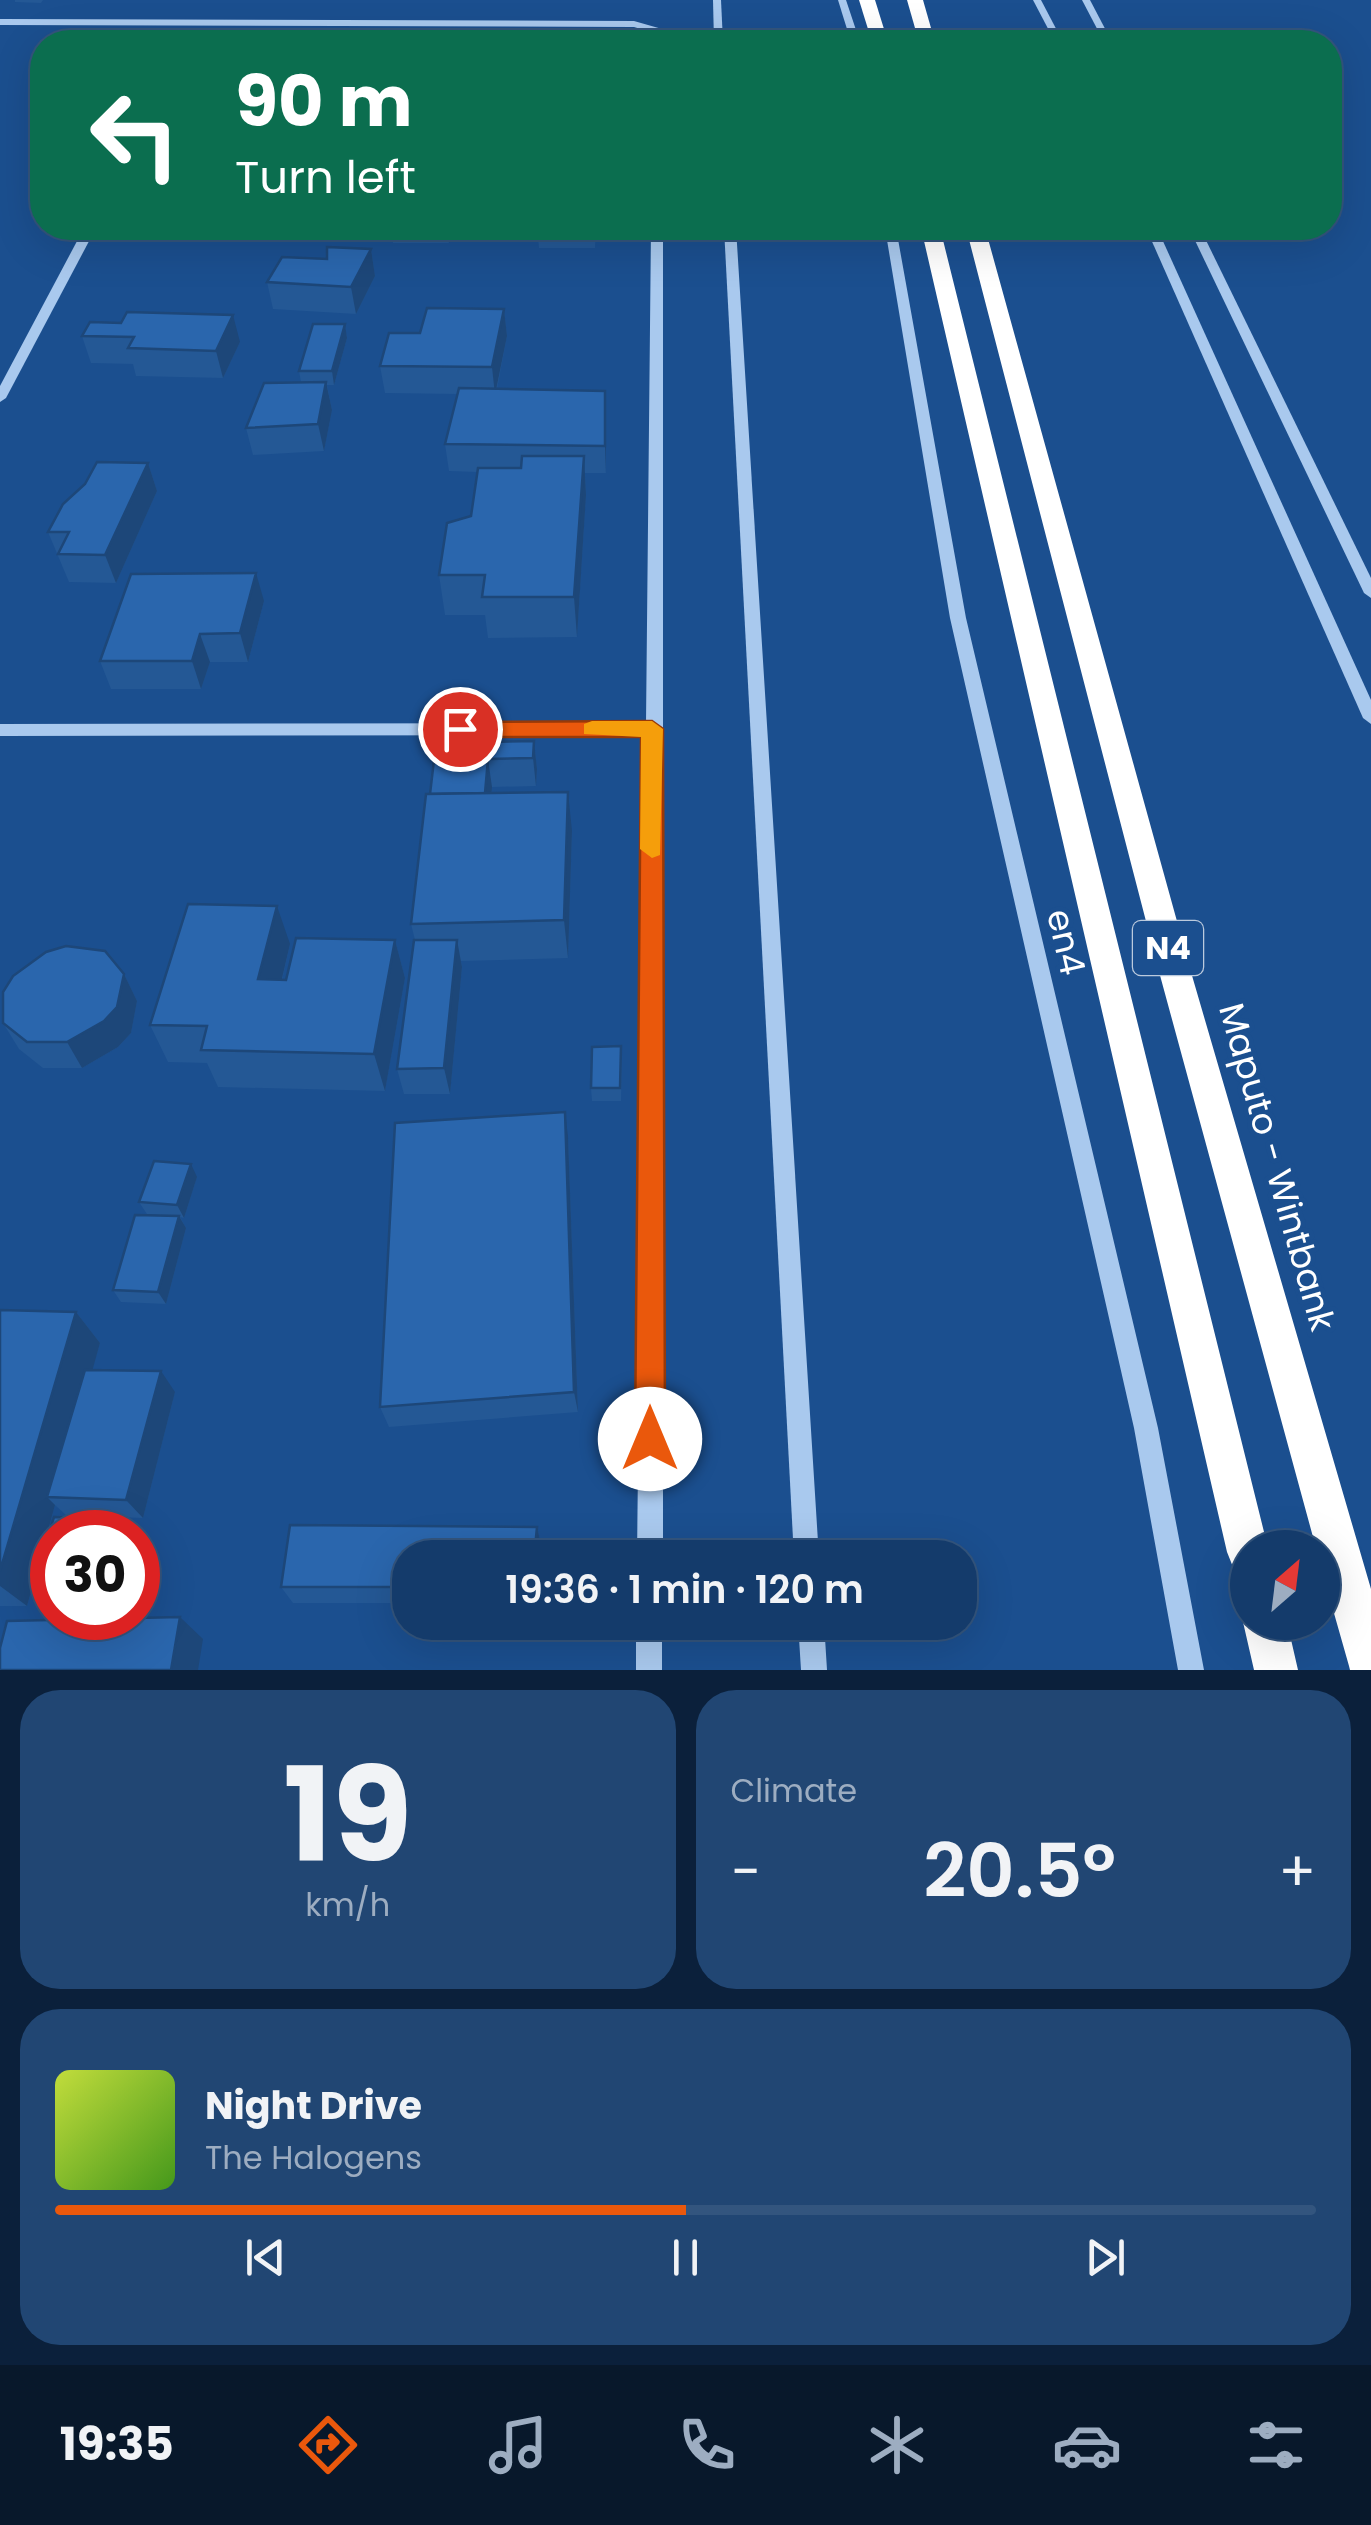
<!DOCTYPE html>
<meta charset="utf-8">
<style>
body{margin:0;font-family:Poppins,sans-serif;background:#214673;color:#f1f3f6;height:100vh;display:flex;flex-direction:column;font-size:38px;white-space:nowrap}
*{box-sizing:border-box;margin:0}
p{font-size:32px;color:#9dadc1}
.icon{flex:none;width:55px;height:55px;fill:none;stroke:currentColor;stroke-width:2;stroke-linecap:round;stroke-linejoin:round}
.map{position:relative;height:1670px;overflow:hidden}
.drawer{display:flex;flex-direction:column;gap:20px;padding:20px;background:#0b203b;flex:1}
.drawer>*{flex:none}
.guide{position:absolute;left:30px;top:30px;width:1312px;height:210px;border-radius:40px;box-shadow:0 10px 40px #0002,0 0 0 2px #33557e;background:#0b6e4f;color:#fff;overflow:hidden}
.needle{width:65px;rotate:28deg}
.controls{position:absolute;left:1230px;top:1530px;display:grid;gap:20px}
.controls a{display:grid;place-items:center;width:110px;height:110px;border-radius:50%;background:#143b6b;box-shadow:0 10px 40px #0002,0 0 0 2px #33557e;font-size:50px}
.speed{position:absolute;left:30px;top:1510px;display:flex;gap:20px;font-size:50px;font-weight:700;text-align:center}
.speed>*{display:grid;place-content:center;width:130px;height:130px;border-radius:50%;background:#143b6b;box-shadow:0 10px 40px #0002,0 0 0 2px #33557e;line-height:1}
.speed .limit{border:15px solid #d22;background:#fff;color:#111}
.pin{position:absolute;display:grid;place-items:center;width:85px;height:85px;color:#fff;margin:-42px;border:5px solid #fff;border-radius:50%;box-shadow:0 2px 10px #0007}
.me{position:absolute;width:110px;margin:-55px;rotate:0deg;stroke-linejoin:round;filter:drop-shadow(0 0 8px #0008)}
.turn{display:flex;align-items:center;gap:35px;height:210px;padding:0 40px;font-size:45px}
.turn .icon{width:130px;height:130px;stroke-width:2.5}
.turn b{display:block;font-size:70px;line-height:85px}
.big{font-size:75px;font-weight:600;line-height:1.1}
.drawer .card{flex:1;display:flex;flex-direction:column;justify-content:center;gap:15px;min-width:0;padding:0 35px;border-radius:40px;background:#214673}
.drawer .dial{align-items:center;gap:0}
.dial b{font-size:130px;line-height:1}
.song{display:flex;align-items:center;gap:30px}
.cover{width:120px;height:120px;border-radius:15px;background:linear-gradient(135deg,hsl(70 70% 55%),hsl(100 70% 35%))}
.played{height:10px;border-radius:5px;background:linear-gradient(90deg,#ea580c 50%,#33557e 50%)}
.keys{display:flex;justify-content:space-around;direction:ltr}
.heat{display:flex;justify-content:space-between;align-items:center;font-size:55px;direction:ltr}
.drawer .tiles{flex:1;display:grid;gap:20px;grid-template-columns:1fr 1fr}
.card:last-child{grid-column:span 2}
.trip{position:absolute;left:392px;top:1540px;width:585px;height:100px;border-radius:40px;background:#143b6b;box-shadow:0 10px 40px #0002,0 0 0 2px #33557e;font-weight:600;line-height:100px;text-align:center}
.dock{display:flex;height:160px;justify-content:space-around;align-items:center;background:#08182b;color:#9dadc1}
.dock .icon{width:70px;height:70px}
.dock .current{color:#ea580c}
.dock b{font-size:45px;color:#f1f3f6}
.map>svg:first-child{display:block}
.lines{fill:none;stroke-linecap:round;stroke-linejoin:round}
.minor{fill:#a9c9ee;fill-rule:evenodd}
.highway{fill:#fff;fill-rule:evenodd}
.wall{fill:#245895}
.shaded-wall{fill:#1d4779}
.building{fill:#2a66ad;stroke:#1d4779;stroke-width:2.5}
.route{fill:#ea580c;stroke:#983908;stroke-width:2.5}
.slow{fill:#f59e0b}
.labels{text-anchor:middle;stroke-width:10;stroke-linejoin:round;paint-order:stroke}
.shield{fill:#1b4f8f;stroke:#bbcadd;stroke-width:2.5}
.shield-label{font-size:32px;font-weight:bold;fill:#fff}
.street-label{font-size:35px;fill:#fff;stroke:#1b4f8f}
</style>
<div class="map">
<svg width="1371" height="1670" viewBox="0 0 1371 1670">
<rect width="100%" height="100%" fill="#1b4f8f"/>
<g class="lines">
<g class="minor">
<polygon points="713,0 721,0 723,42 714,42"/>
<polygon points="838,0 846,0 860,42 851,42"/>
<polygon points="1033,0 1041,0 1063,42 1055,42"/>
<polygon points="1082,0 1090,0 1112,42 1104,42"/>
<polygon points="0,19 634,21 662,29 664,42 655,42 654,33 634,27 0,25"/>
<polygon points="84,228 96,228 6,398 0,402 0,386"/>
<polygon points="651,228 663,228 663,1558 637,1558 646,735 0,736 0,724 646,723"/>
<polygon points="724,228 736,228 819,1558 794,1558"/>
<polygon points="885,228 896,228 966,618 1158,1428 1204,1670 1178,1670 1134,1428 950,618"/>
<polygon points="1146,228 1157,228 1371,700 1371,724 1363,718"/>
<polygon points="1189,228 1200,228 1371,578 1371,598 1364,593"/>
<rect x="636" y="1622" width="26" height="48"/>
<polygon points="798,1622 824,1622 827,1670 801,1670"/>
</g>
<g class="highway">
<polygon points="859,0 875,0 888,42 872,42"/>
<polygon points="907,0 923,0 935,42 919,42"/>
<polygon points="921,228 940,228 1268,1548 1248,1548 1248,1573 1233,1567 1227,1552"/>
<polygon points="966,228 985,228 1193,979 1371,1589 1371,1670 1350,1670 1349,1666 1322,1571 1322,1548 1316,1548 1161,979"/>
<polygon points="1248,1611 1248,1622 1287,1622 1298,1670 1254,1670 1243,1622"/>
</g>
</g>
<g class="wall">
<polygon points="15,0 43,0 41,3 15,2"/>
<polygon points="390,228 452,228 449,243 393,243"/>
<polygon points="537,228 596,228 595,248 539,248"/>
<polygon points="371,249 375,276 356,314 273,309 267,282 327,259"/>
<polygon points="504,309 507,336 497,389 605,391 606,473 585,473 586,495 577,637 488,638 485,615 445,615 439,575 471,516 477,472 449,471 445,444 458,394 385,393 380,366 420,333"/>
<polygon points="345,324 347,338 334,385 327,385 332,410 324,451 253,455 246,428 301,382 299,371"/>
<polygon points="82,336 240,342 223,378 136,376 133,364 91,363"/>
<polygon points="148,463 157,491 116,583 69,582 48,532"/>
<polygon points="264,601 248,662 210,662 201,689 111,689 100,661"/>
<polygon points="534,741 537,769 536,786 492,787 492,793 572,831 568,958 461,961 462,967 450,1094 404,1094 397,1069 415,940 411,924 436,743"/>
<polygon points="395,940 405,978 385,1091 218,1087 207,1063 168,1062 150,1025 290,944 282,980 286,980"/>
<polygon points="124,974 137,1001 131,1033 118,1047 82,1068 43,1068 19,1049 3,1023"/>
<polygon points="622,1059 621,1101 592,1101 591,1088"/>
<polygon points="568,1136 578,1412 389,1427 380,1407"/>
<polygon points="197,1177 184,1218 180,1217 186,1228 166,1304 121,1302 113,1290 168,1216 147,1214 139,1202"/>
<polygon points="0,1310 76,1312 100,1343 92,1370 175,1392 143,1518 66,1515 55,1505 27,1606 0,1606"/>
<polygon points="54,1517 101,1519 110,1528 109,1532 52,1532 52,1598 42,1598 32,1589"/>
<polygon points="290,1525 537,1527 541,1544 540,1558 410,1558 410,1603 293,1603 281,1587"/>
</g>
<g class="shaded-wall">
<polygon points="447,228 452,228 449,243"/>
<polygon points="371,249 375,276 356,314 351,287"/>
<polygon points="504,309 507,336 495,395 492,367"/>
<polygon points="233,315 240,342 223,378 216,351"/>
<polygon points="345,324 347,338 334,385 332,371"/>
<polygon points="326,382 332,410 324,451 318,424"/>
<polygon points="605,391 606,419 606,473 605,446"/>
<polygon points="584,456 586,495 577,637 574,597"/>
<polygon points="148,463 157,491 116,583 105,555"/>
<polygon points="256,573 264,601 248,662 240,633"/>
<polygon points="200,634 210,662 201,689 192,661"/>
<polygon points="534,741 537,769 536,786 533,758"/>
<polygon points="488,759 492,787 489,830 485,803"/>
<polygon points="568,792 572,831 568,958 564,920"/>
<polygon points="277,906 290,944 273,1017 258,979"/>
<polygon points="395,940 405,978 385,1091 374,1054"/>
<polygon points="457,940 462,967 450,1094 444,1068"/>
<polygon points="124,974 137,1001 131,1033 118,1047 82,1068 67,1042"/>
<polygon points="565,1112 568,1136 578,1412 574,1392"/>
<polygon points="191,1164 197,1177 184,1218 177,1205"/>
<polygon points="179,1216 186,1228 166,1304 158,1292"/>
<polygon points="76,1312 100,1343 57,1497 47,1497 55,1505 27,1606 0,1586 0,1571"/>
<polygon points="161,1371 175,1392 143,1518 126,1500"/>
<polygon points="101,1519 110,1528 109,1532 97,1532"/>
<polygon points="537,1527 541,1544 540,1558 534,1558"/>
<polygon points="180,1617 203,1639 198,1670 171,1670"/>
</g>
<g class="building">
<rect x="541" y="41" width="75" height="1"/>
<polygon points="327,247 371,249 351,287 267,282 282,257 327,259"/>
<polygon points="427,308 504,309 492,367 380,366 389,333 420,333"/>
<polygon points="127,312 233,315 216,351 128,348 134,337 82,336 90,322 121,323"/>
<polygon points="313,324 345,324 332,371 299,371"/>
<polygon points="326,382 318,424 246,428 264,383"/>
<polygon points="459,388 605,391 605,446 445,444"/>
<polygon points="522,456 584,456 574,597 482,597 485,575 439,575 447,523 471,516 478,468 521,468"/>
<polygon points="97,462 148,463 105,555 58,554 69,532 48,532 63,504 85,484"/>
<polygon points="256,573 240,633 200,634 192,661 100,661 131,574"/>
<polygon points="534,741 533,758 488,759 485,793 430,794 436,743"/>
<polygon points="568,792 564,920 411,924 426,794"/>
<polygon points="188,904 277,906 258,979 286,980 296,938 395,940 374,1054 201,1050 207,1026 150,1025"/>
<polygon points="414,940 457,940 444,1068 397,1069"/>
<polygon points="66,946 105,951 124,974 117,1007 104,1021 67,1042 27,1042 3,1023 3,992 13,976 46,952"/>
<polygon points="621,1046 620,1088 591,1088 592,1047"/>
<polygon points="565,1112 574,1392 380,1407 395,1123"/>
<polygon points="154,1161 191,1164 177,1205 139,1202"/>
<polygon points="135,1215 179,1216 158,1292 113,1290"/>
<polygon points="0,1310 76,1312 0,1571"/>
<polygon points="85,1370 161,1371 126,1500 47,1497"/>
<polygon points="54,1517 101,1519 97,1532 52,1532 52,1590 32,1589"/>
<polygon points="290,1525 537,1527 534,1558 410,1558 410,1587 281,1587"/>
<polygon points="180,1617 171,1670 0,1670 0,1648 7,1621"/>
</g>
<polygon class="route" points="652,721 663,729 665,1439 661,1450 650,1455 639,1450 635,1439 641,737 460,737 450,729 460,722"/>
<polygon class="slow" points="592,721 652,721 663,729 660,855 652,858 640,849 641,737 584,734 584,724"/>
<g class="labels">
<rect class="shield" x="1133" y="921" width="70" height="54" rx="8"/>
<g class="shield-label">
<text x="1168" y="959">N4</text>
</g>
<g class="street-label">
<text transform="translate(1066 942) rotate(77)" y="12">en4</text>
<text transform="translate(1277 1167) rotate(74)" y="12">Maputo - Wintbank</text>
</g>
</g>
</svg>
<div class="controls">
<a><svg class="needle" viewBox="-14 -14 28 28"><path d="M0-13l5 13h-10z" fill="#e53935"/><path d="M0 13l5-13h-10z" fill="#9dadc1"/></svg></a>
</div>
<div class="speed"><div class="limit">30</div></div>
<div class="pin" style="left:460px;top:729px;background:#d93025"><svg class="icon" aria-label="arrive" viewBox="0 0 24 24"><path d="M6 21V4h12l-3 4 3 4H6"/></svg></div>
<svg class="me" style="left:650px;top:1439px" viewBox="-20 -20 40 40"><circle r="19" fill="#fff"/><path d="M0-13L10 11 0 6-10 11z" fill="#ea580c"/></svg>
<div class="trip">19:36 · 1 min · 120 m</div>
<div class="guide">
<div class="turn"><svg class="icon" aria-label="left" viewBox="0 0 24 24"><path d="M17 20v-9H6M10 6l-5 5 5 5"/></svg><div><b>90 m</b>Turn left</div></div>
</div>
</div>
<section class="drawer">
<div class="tiles">
<div class="card dial"><b>19</b><p>km/h</p></div>
<div class="card"><p>Climate</p>
<div class="heat"><a>−</a><b class="big">20.5°</b><a>+</a></div>
</div>
<div class="card">
<div class="song"><i class="cover"></i><div><b>Night Drive</b><p>The Halogens</p></div></div>
<div class="played"></div>
<div class="keys"><svg class="icon" aria-label="previous" viewBox="0 0 24 24"><path d="M18 5L8 12l10 7zM5 5v14"/></svg><svg class="icon" aria-label="pause" viewBox="0 0 24 24"><path d="M8 5v14M16 5v14"/></svg><svg class="icon" aria-label="next" viewBox="0 0 24 24"><path d="M6 5l10 7-10 7zM19 5v14"/></svg></div>
</div>
</div>
</section>
<nav class="dock">
<b>19:35</b>
<svg class="icon current" aria-label="directions" viewBox="0 0 24 24"><path d="M12 3l9 9-9 9-9-9zM9 14v-3h6M13 9l2 2-2 2"/></svg>
<svg class="icon" aria-label="music" viewBox="0 0 24 24"><path d="M9 18V5l10-2v13"/><circle cx="6" cy="18" r="3"/><circle cx="16" cy="16" r="3"/></svg>
<svg class="icon" aria-label="phone" viewBox="0 0 24 24"><path d="M5 4h4l2 5-3 2q2 4 5 5l2-3 5 2v4C11 20 4 13 5 4z"/></svg>
<svg class="icon" aria-label="climate" viewBox="0 0 24 24"><path d="M12 3v18M4 7l16 10M4 17L20 7"/></svg>
<svg class="icon" aria-label="car" viewBox="0 0 24 24"><path d="M5 17H2v-5l4-1 3-4h7l3 4 3 1v5h-3M9 17h6M6 11h13"/><circle cx="7" cy="17" r="2"/><circle cx="17" cy="17" r="2"/></svg>
<svg class="icon" aria-label="filters" viewBox="0 0 24 24"><path d="M4 7h16M4 17h16"/><circle cx="9" cy="7" r="2"/><circle cx="15" cy="17" r="2"/></svg>
</nav>
